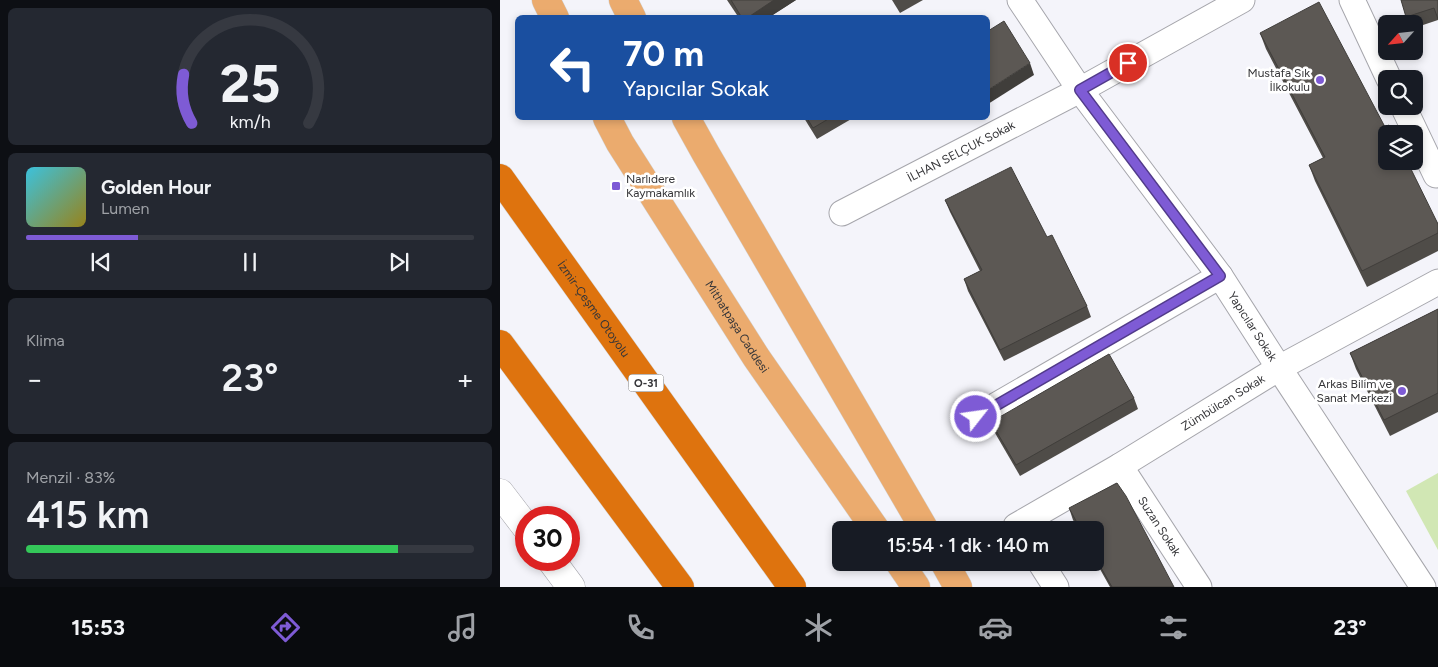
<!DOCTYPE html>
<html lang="tr">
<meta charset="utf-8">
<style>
body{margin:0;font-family:Figtree,sans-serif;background:#242831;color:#f1f3f6;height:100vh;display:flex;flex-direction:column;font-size:19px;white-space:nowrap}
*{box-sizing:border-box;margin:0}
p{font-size:16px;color:#9ea1a6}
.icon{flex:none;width:28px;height:28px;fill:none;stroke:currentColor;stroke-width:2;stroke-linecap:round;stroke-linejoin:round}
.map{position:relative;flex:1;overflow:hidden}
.details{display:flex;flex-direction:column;gap:8px;padding:8px;background:#0d0f14;width:500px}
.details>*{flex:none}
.hud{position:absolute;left:15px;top:15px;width:475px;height:105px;border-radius:8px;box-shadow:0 2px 8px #0003;background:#1a4fa0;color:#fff;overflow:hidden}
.needle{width:32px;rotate:243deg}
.controls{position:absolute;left:878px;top:15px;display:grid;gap:10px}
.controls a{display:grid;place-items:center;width:45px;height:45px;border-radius:8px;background:#171b24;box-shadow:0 2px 8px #0003;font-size:25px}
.speed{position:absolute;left:15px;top:506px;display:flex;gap:10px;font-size:25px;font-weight:700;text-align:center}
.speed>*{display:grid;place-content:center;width:65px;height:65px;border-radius:50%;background:#171b24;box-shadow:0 2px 8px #0003;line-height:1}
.speed .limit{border:8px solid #d22;background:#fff;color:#111}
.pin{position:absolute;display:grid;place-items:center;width:42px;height:42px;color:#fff;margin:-21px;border:2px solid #fff;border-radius:50%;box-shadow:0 1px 5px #0007}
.me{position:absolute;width:55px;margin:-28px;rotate:60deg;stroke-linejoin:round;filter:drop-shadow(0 0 4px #0008)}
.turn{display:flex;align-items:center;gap:18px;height:105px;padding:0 25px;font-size:22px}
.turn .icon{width:65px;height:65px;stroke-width:2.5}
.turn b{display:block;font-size:35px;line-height:42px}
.big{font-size:38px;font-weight:600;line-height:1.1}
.details .card{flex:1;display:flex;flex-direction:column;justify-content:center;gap:8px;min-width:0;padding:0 18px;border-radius:8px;background:#242831}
.details .dial{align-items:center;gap:0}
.dial svg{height:130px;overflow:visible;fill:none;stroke:#363941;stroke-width:7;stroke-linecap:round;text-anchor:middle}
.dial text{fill:#f1f3f6;stroke:none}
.song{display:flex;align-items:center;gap:15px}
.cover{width:60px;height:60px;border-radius:8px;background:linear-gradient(135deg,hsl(190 70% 55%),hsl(50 70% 35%))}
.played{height:5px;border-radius:2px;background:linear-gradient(90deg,#7e5bd5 25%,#363941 25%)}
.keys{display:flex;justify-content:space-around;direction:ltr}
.heat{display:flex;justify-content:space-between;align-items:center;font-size:28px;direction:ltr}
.charge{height:8px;border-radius:4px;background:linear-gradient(90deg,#34c759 83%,#363941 0)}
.trip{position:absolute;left:332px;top:521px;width:272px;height:50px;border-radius:8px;background:#171b24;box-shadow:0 2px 8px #0003;font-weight:600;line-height:50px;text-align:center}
.dock{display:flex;height:80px;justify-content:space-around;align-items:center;background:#090b0e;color:#9ea1a6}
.dock .icon{width:35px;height:35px}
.dock .selected{color:#7e5bd5}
.dock b{font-size:22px;color:#f1f3f6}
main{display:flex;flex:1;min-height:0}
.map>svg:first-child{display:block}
.green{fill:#d1e7b4}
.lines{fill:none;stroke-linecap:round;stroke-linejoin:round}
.street-casing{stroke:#a6a6ac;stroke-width:27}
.secondary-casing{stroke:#a6a6ac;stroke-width:29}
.primary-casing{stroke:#d3d3d3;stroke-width:29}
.highway-casing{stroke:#d3d3d3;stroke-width:29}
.street{stroke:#fff;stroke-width:25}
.secondary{stroke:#fff;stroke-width:28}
.primary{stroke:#ebab6e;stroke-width:28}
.highway{stroke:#de730e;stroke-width:28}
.wall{fill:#4f4c48}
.shaded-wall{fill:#403e3b}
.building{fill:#5c5854;stroke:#403e3b}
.route-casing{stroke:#523b8a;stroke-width:12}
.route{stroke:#7e5bd5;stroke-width:9}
.poi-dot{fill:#7e5bd5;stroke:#fff;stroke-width:2}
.labels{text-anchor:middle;stroke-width:5;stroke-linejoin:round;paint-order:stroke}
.shield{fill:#fff;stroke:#727274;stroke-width:1}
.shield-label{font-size:11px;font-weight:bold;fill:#353538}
.poi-label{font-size:12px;fill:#353538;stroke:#fff;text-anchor:end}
.street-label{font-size:12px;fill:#353538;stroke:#fff}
</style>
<main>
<section class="details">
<div class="card dial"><svg viewBox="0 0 100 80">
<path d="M14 69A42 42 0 1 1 86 69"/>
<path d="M14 69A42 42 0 0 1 9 39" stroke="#7e5bd5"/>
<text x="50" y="56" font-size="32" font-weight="700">25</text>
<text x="50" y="72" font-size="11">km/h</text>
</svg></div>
<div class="card">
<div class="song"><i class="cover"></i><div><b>Golden Hour</b><p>Lumen</p></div></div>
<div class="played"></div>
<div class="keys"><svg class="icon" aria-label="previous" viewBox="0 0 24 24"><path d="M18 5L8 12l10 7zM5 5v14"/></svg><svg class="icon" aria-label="pause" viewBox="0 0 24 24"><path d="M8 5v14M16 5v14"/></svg><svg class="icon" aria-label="next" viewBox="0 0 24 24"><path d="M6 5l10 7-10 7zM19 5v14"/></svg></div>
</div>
<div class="card"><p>Klima</p>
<div class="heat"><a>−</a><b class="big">23°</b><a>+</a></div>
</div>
<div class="card"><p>Menzil · 83%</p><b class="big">415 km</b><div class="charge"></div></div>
</section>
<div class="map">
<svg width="938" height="587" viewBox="0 0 938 587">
<rect width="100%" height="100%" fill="#f4f4fa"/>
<polygon class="green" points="938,473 938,550 906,491"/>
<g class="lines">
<defs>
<g id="street">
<path id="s1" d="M520 0 580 90 720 276 779 368 923 587"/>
<polyline points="852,0 889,79"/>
<polyline points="903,106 936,175 938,174"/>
<path id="s2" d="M342 213 580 90 742 0"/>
<polyline points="476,417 720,276"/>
<path id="s3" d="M620 466 699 587"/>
<path id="s4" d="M519 530 516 526 620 466 779 368 938 282"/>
<polyline points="540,562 556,587"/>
</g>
<g id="secondary">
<polyline points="0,493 26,527"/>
<polyline points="51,560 71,587"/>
</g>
<g id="primary">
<polyline points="46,0 55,18"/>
<polyline points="123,0 132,18"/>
<path id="s5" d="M107 118 120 143 256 357 376 530"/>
<polyline points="186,118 206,154 425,530"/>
<polyline points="399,562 416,587"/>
<polyline points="444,562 458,587"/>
</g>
<g id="highway">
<path id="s6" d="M0 178 292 587"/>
<polyline points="0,344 180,587"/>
</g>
</defs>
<use href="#street" class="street-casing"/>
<use href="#secondary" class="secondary-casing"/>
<use href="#primary" class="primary-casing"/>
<use href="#highway" class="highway-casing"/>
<use href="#street" class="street"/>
<use href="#secondary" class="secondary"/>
<use href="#primary" class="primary"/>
<use href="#highway" class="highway"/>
</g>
<g class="wall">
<polygon points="227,0 296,0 268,18 239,18"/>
<polygon points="392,0 423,0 400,13"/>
<polygon points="901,0 938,0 938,20 914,28 914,24 909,24"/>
<polygon points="760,33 885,127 938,224 938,251 867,287 815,181 809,165 823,158 766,49"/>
<polygon points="304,118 353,118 317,139"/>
<polygon points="445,200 547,237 587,306 591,317 504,361 468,291 464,279 480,271 450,212"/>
<polygon points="938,309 938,412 890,436 856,369 850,353"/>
<polygon points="634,398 638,409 520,476 495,433 491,422"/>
<polygon points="569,508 674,587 610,587 596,562 596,530 579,530 573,520"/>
</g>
<g class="shaded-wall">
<polygon points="274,0 296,0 268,18 247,18"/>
<polygon points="530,63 534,75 488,104 488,90"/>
</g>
<g class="building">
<polygon points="231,0 274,0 247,18 242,18"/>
<polygon points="901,0 938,0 938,19 934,8 906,17"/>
<polygon points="819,2 885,127 889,125 893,134 886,134 886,161 907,161 938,224 938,233 862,271 809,165 825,157 760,33"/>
<polygon points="504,21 530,63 488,90 488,31"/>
<polygon points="307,118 330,118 313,128"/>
<polygon points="511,167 547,237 552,235 587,306 500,350 464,279 482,270 445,200"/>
<polygon points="938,309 938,393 884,420 850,353"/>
<polygon points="609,354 634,398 516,465 491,422"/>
<polygon points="617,483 626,496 674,587 612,587 596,559 596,530 581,530 569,508"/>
</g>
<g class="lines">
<defs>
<polyline id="route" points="476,417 720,276 580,90 628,63"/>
</defs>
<use href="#route" class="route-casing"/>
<use href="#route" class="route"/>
</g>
<g class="poi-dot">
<circle cx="820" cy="80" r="5"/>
<rect x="111" y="181" width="10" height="10" rx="2.5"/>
<circle cx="902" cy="391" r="5"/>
</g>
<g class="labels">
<rect class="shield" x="128.5" y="374.5" width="35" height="17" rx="4"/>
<g class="shield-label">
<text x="146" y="387">O-31</text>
</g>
<g class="poi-label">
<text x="810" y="77">Mustafa Sık<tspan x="810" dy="14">İlkokulu</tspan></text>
<text x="126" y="183" text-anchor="start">Narlıdere<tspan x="126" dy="14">Kaymakamlık</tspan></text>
<text x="892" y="388">Arkas Bilim ve<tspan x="892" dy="14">Sanat Merkezi</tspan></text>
</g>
<g class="street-label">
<text dy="4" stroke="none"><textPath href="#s2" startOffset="134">İLHAN SELÇUK Sokak</textPath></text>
<text dy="4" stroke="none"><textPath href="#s6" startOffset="161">İzmir-Çeşme Otoyolu</textPath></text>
<text dy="4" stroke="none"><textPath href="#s5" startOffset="246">Mithatpaşa Caddesi</textPath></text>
<text dy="4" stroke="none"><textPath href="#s1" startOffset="401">Yapıcılar Sokak</textPath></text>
<text dy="4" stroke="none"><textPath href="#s4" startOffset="246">Zümbülcan Sokak</textPath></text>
<text dy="4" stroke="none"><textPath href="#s3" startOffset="72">Suzan Sokak</textPath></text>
</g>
</g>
</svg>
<div class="controls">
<a><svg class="needle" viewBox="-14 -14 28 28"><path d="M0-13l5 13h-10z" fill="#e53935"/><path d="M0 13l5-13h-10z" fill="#9ea1a6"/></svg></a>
<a><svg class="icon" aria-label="search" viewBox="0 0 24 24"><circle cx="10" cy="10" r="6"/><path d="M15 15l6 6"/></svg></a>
<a><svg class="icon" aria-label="layers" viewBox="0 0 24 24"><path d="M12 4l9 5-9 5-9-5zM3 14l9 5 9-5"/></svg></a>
</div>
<div class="speed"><div class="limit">30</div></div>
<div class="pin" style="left:628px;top:63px;background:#d93025"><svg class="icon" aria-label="arrive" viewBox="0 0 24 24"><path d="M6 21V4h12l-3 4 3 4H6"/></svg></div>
<svg class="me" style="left:476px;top:417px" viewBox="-20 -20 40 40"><circle r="17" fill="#7e5bd5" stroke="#fff" stroke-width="3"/><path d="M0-11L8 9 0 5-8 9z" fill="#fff"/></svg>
<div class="trip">15:54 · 1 dk · 140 m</div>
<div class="hud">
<div class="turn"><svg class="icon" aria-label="left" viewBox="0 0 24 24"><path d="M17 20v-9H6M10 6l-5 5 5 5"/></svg><div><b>70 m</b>Yapıcılar Sokak</div></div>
</div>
</div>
</main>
<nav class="dock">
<b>15:53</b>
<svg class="icon selected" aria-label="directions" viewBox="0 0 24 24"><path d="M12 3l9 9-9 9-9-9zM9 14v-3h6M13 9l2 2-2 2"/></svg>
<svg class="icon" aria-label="music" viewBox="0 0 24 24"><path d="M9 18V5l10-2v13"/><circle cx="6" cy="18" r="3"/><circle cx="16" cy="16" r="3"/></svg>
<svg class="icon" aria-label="phone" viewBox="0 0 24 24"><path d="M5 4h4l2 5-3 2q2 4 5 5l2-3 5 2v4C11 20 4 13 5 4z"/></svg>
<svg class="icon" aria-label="climate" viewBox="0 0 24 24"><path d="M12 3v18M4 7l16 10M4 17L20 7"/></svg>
<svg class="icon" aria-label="car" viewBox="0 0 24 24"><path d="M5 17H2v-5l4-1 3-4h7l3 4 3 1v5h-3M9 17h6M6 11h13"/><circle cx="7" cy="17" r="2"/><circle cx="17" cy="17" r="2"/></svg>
<svg class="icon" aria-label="filters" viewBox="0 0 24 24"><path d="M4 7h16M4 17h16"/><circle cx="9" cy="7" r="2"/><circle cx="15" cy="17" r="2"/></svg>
<b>23°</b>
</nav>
